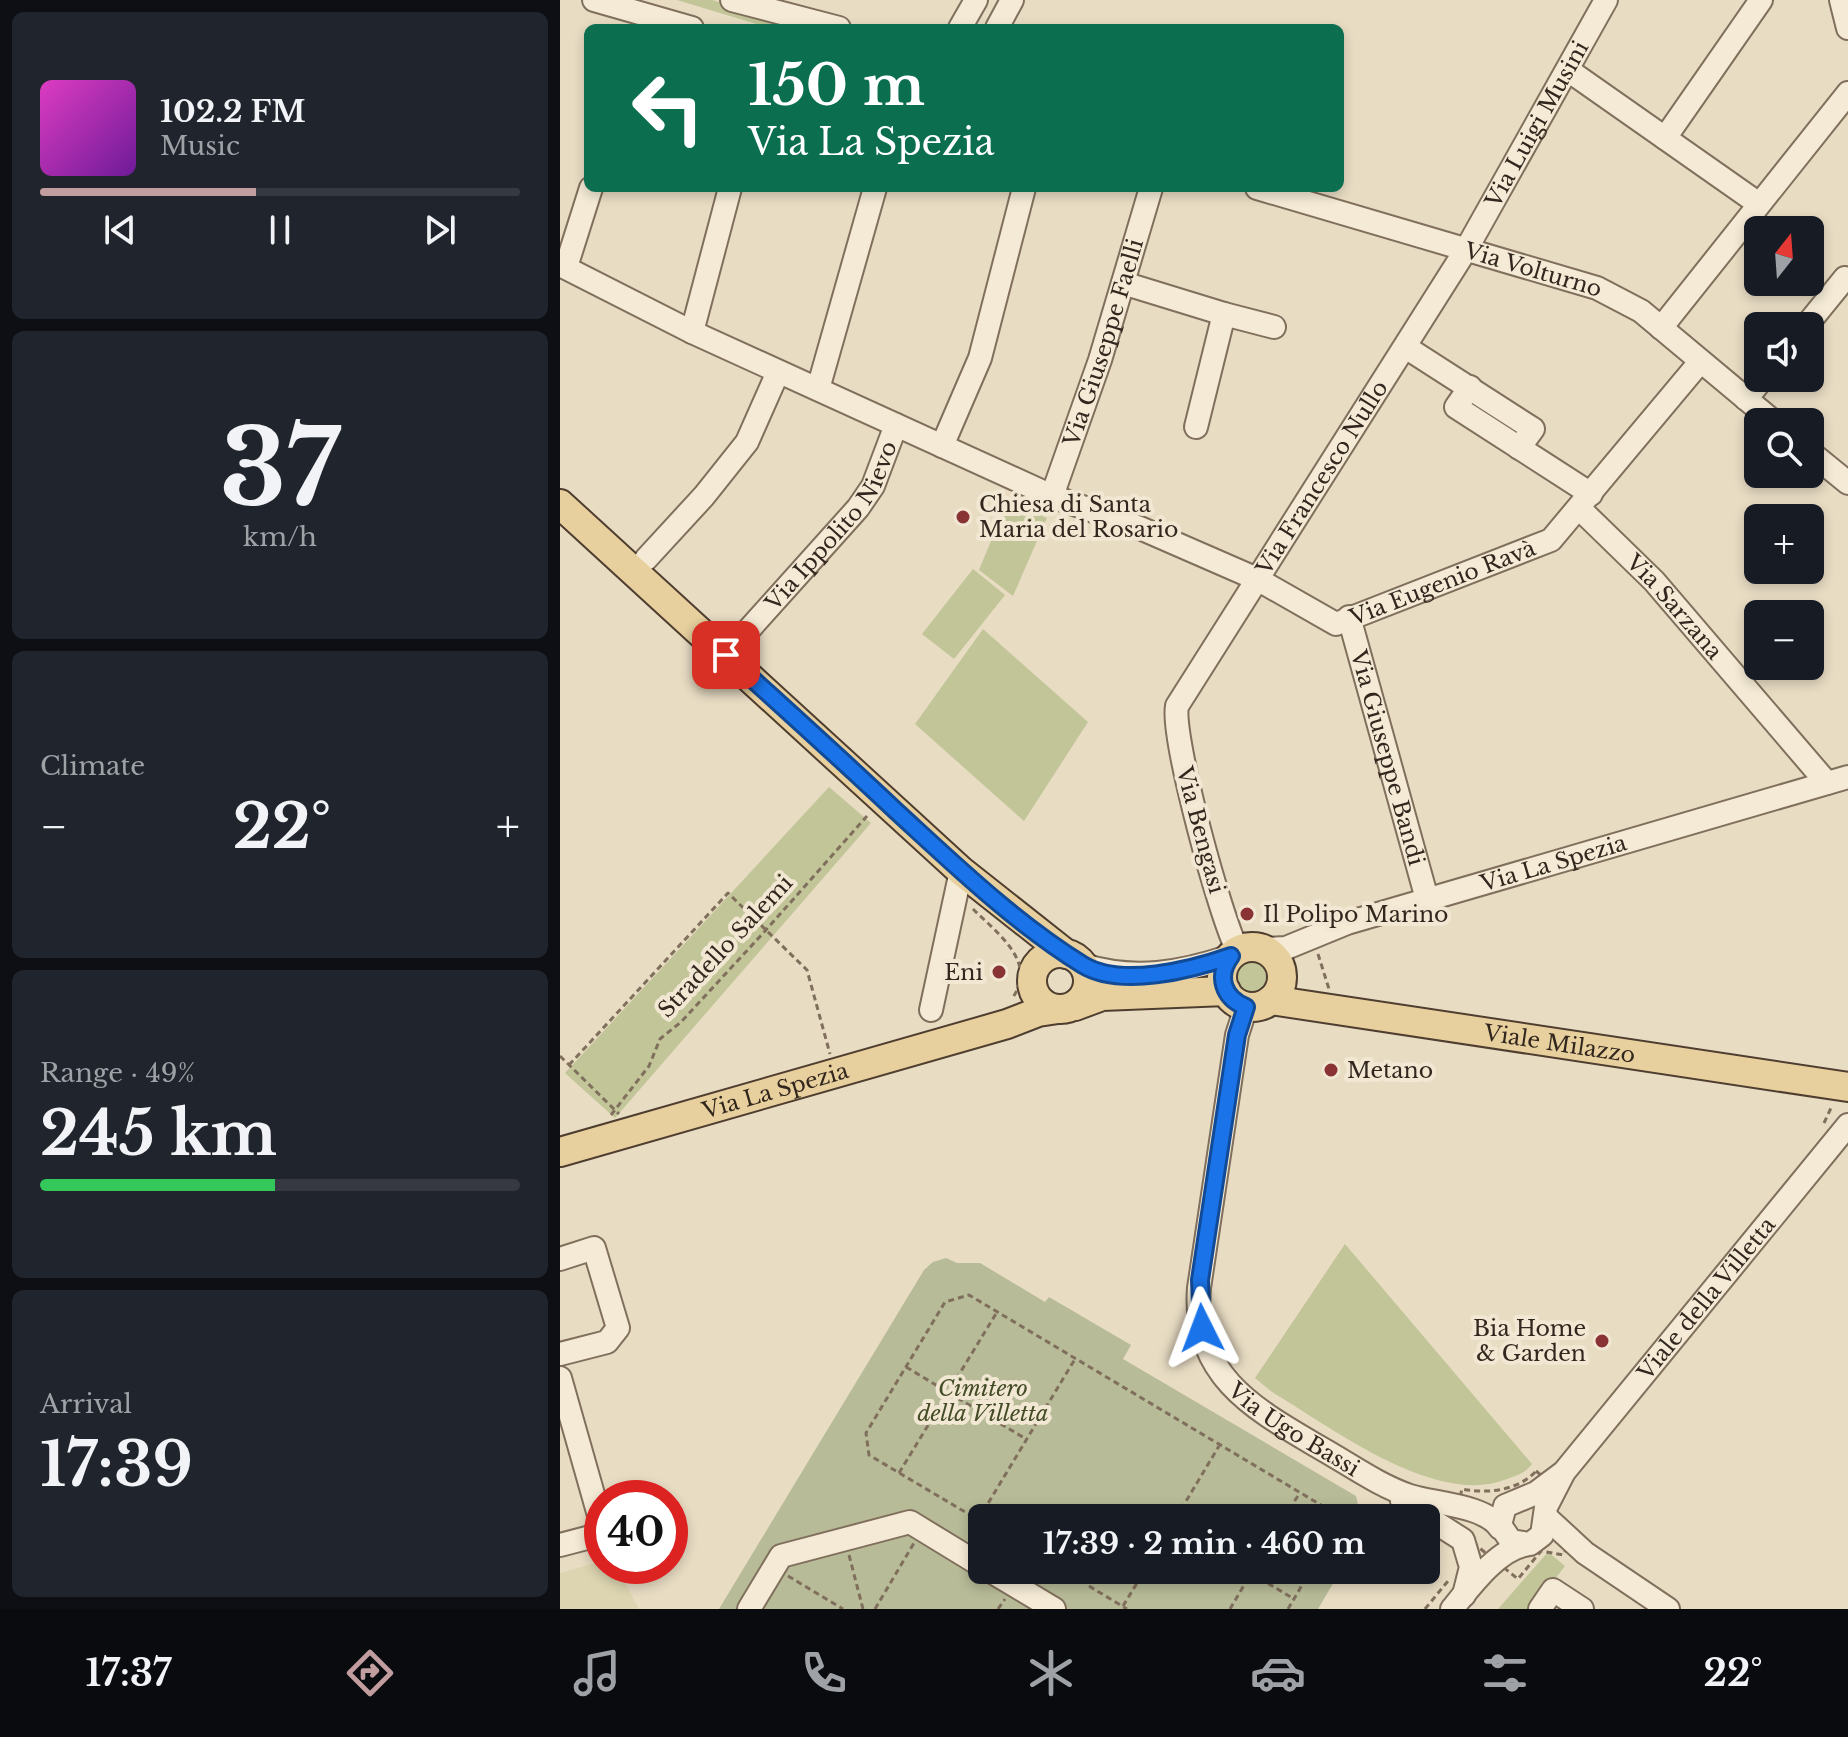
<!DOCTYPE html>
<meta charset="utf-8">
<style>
body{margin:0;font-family:"Libre Baskerville",serif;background:#20242c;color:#f1f3f6;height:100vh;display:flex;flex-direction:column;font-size:30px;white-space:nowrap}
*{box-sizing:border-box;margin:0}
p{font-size:26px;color:#9ea1a6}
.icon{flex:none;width:44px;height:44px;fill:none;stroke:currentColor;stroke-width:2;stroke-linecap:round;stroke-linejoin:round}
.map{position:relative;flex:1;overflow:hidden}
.drawer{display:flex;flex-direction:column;gap:12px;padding:12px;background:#0d0f14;width:560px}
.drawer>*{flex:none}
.guide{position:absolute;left:24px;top:24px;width:760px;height:168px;border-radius:12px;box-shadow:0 4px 12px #0003;background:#0b6e4f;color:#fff;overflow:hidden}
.needle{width:52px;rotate:17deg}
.tools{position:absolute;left:1184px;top:216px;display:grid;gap:16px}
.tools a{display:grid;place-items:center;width:80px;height:80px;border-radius:12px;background:#171b24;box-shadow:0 4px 12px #0003;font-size:40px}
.speed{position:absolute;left:24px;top:1480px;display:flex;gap:16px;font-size:40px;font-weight:700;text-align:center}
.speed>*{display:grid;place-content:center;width:104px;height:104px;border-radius:50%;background:#171b24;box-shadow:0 4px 12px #0003;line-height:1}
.speed .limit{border:12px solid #d22;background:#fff;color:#111}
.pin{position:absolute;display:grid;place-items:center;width:68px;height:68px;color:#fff;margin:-34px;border-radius:16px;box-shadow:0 4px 12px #0006}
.me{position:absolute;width:88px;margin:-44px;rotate:357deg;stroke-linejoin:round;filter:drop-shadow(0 0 6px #0008)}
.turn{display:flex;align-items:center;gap:28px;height:168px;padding:0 32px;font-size:36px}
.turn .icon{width:104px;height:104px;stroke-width:2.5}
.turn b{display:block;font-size:56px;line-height:68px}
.big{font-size:60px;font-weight:700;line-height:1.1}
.drawer .card{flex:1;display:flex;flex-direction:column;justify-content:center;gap:12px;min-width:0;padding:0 28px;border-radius:12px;background:#20242c}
.drawer .dial{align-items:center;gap:0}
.dial b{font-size:104px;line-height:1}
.song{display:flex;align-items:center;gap:24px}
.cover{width:96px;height:96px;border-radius:12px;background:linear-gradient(135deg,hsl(310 70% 55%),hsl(280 70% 35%))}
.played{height:8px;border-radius:4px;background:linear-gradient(90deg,#c29d9f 45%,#363941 45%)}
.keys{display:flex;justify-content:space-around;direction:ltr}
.heat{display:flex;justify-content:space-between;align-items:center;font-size:44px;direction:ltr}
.charge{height:12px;border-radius:6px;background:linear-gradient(90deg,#34c759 49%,#363941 0)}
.trip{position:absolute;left:408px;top:1504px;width:472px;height:80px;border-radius:12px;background:#171b24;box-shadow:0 4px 12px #0003;font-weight:700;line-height:80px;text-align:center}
.tabs{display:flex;height:128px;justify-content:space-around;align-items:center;background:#090b0e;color:#9ea1a6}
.tabs .icon{width:56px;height:56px}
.tabs .on{color:#c29d9f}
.tabs b{font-size:36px;color:#f1f3f6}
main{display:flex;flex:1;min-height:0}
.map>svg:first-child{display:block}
.farmland{fill:#ddd5b1}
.green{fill:#c1c598}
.cemetery{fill:#b7bb97}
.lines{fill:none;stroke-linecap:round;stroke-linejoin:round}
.minor-casing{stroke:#806f5c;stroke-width:26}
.major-casing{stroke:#4f3e30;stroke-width:32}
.path{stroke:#806f5c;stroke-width:3;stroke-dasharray:6 4;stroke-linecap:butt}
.minor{stroke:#f4ead5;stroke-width:22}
.major{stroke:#e8d09e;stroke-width:28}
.route-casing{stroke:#114b97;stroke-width:20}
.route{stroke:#1a73e8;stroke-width:14}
.poi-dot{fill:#893335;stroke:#f1e7d2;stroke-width:3}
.labels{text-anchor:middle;stroke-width:8;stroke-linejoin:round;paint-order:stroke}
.street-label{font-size:22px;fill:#32271e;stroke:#f1e7d2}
.poi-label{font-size:22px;fill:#32271e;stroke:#f1e7d2;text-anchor:start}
.park-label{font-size:22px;font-style:italic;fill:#444c27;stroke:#f1e7d2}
</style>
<main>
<section class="drawer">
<div class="card">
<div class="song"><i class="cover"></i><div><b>102.2 FM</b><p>Music</p></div></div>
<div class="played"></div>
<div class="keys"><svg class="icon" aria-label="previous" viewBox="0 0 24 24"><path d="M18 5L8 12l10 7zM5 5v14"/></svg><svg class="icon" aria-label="pause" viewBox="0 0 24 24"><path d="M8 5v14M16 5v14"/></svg><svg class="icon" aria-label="next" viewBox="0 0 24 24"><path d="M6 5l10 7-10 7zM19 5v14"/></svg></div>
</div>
<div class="card dial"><b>37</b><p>km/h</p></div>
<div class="card"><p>Climate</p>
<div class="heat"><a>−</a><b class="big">22°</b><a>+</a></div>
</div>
<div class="card"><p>Range · 49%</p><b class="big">245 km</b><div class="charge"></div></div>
<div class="card"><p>Arrival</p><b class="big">17:39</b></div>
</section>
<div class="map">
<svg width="1288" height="1609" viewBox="0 0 1288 1609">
<rect width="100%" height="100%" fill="#e8dcc3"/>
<polygon class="farmland" points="42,1561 42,1566 56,1566 79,1609 0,1609 0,1573"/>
<g class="green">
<polygon points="117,0 152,0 248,28 210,28"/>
<polygon points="448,500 487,518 453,596 419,570"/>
<polygon points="413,569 445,595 394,659 362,634"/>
<polygon points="423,629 528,722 464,821 355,724"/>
<polygon points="269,787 311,823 55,1118 5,1073"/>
<circle cx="691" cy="977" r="15"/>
<path d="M785 1244 972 1464C963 1475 959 1474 947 1479 876 1508 771 1427 712 1392L695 1378Z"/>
<polygon points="988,1552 1005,1566 972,1609 938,1609"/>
</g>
<polygon class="cemetery" points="386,1258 397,1263 420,1263 485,1302 489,1297 571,1345 563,1359 796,1496 801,1518 422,1518 422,1570 781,1570 758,1609 159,1609 364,1270 373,1262"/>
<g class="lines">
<defs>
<g id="minor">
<polyline points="34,0 132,28"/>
<polyline points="172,0 279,28"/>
<polyline points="1281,0 1288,28"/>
<polyline points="400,28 416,0"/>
<polyline points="437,28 452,0"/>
<polyline points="1008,70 1199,204"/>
<polyline points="1105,138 1201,0"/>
<path id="s1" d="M697 188 1037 288 1081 311 1214 422"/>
<path id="s2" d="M0 265 132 332 492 496 580 528 697 579 776 624 991 540 1140 362"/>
<polyline points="6,267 31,188"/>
<polyline points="563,283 664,314 636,427"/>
<polyline points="664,314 714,327"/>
<polyline points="1246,326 1285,278"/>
<polyline points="1101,328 1288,93"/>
<polyline points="132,332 170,188"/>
<polyline points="847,348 973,429 959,448"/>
<polyline points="910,387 896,407 1031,494"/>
<polyline points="258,389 315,188"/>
<polyline points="1186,399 1203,378"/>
<polyline points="382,446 420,358 464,188"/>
<polyline points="1250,452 1288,483"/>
<path id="s3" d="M492 496 540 360 591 188"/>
<path id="s4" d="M1020 509 1094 581 1267 783"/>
<polyline points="86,559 144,496 187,442 218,372"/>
<path id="s5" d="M789 617 867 899"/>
<path id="s6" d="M166 655 298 508 313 486 336 425"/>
<path id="s7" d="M701 949 726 948 787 923 1288 777"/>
<path id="s8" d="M678 951C661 920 611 737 617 706L907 248 1046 0"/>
<path d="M523 965C574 981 621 973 671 956"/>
<path id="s9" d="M686 1007 677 1035 639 1288C632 1378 698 1411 764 1450 792 1466 820 1486 850 1496 875 1504 925 1505 940 1528"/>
<polyline points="371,1010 401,871"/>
<polyline points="0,1259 34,1248 58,1328 47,1342 0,1354"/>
<polyline points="0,1378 42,1526"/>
<path id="s10" d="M1004 1472 976 1493 945 1506 940 1525 951 1541 970 1544 982 1535 986 1507 1004 1472 1288 1125"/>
<polyline points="842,1501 903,1540 911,1567 904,1595"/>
<polyline points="986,1517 1025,1553 1108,1609"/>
<polyline points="0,1545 42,1534"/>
<polyline points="429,1570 494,1609"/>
<polyline points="189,1609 221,1556 350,1522 422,1566"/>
<path d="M892 1609C910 1587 937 1550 965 1545"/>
<polyline points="980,1609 993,1590 1022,1609"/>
</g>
<g id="major">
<polyline points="0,504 401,871 506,954"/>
<circle cx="692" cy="977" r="30"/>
<circle cx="500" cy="981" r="28"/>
<path id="s11" d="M711 1000 1288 1087"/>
<polyline points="515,1006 542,996 666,991"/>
<path id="s12" d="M0 1152 447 1024 478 1012 498 1009"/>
</g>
</defs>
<use href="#minor" class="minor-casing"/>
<use href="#major" class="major-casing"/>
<g class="path">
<path d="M413 909C436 932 478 962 453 997"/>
<polyline points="758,954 769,989"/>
<polyline points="733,965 734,982"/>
<polyline points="0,1056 59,1114"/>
<polyline points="9,1065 168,893 247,970 270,1054"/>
<polyline points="51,1115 89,1066 100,1039 121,1022 206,930 307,816"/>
<polyline points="1264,1123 1271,1108"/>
<polyline points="346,1367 466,1439"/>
<path d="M976 1471 1003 1493 997 1502V1516L1015 1535 1003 1555 981 1551 958 1579 917 1546 906 1530 894 1521 902 1489C927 1494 958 1491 976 1471Z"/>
<polyline points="339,1473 437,1312"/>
<polyline points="616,1518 659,1446"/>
<polyline points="724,1518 739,1494"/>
<polyline points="418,1520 515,1359"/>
<polyline points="422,1522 309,1455 306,1433 385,1302 409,1295 771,1511 772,1518"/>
<polyline points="289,1555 303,1609"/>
<polyline points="668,1570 686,1580"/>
<polyline points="691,1573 734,1599"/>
<polyline points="228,1576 283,1609"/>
<polyline points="529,1586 567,1609"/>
<polyline points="563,1606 585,1570"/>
<polyline points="315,1609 354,1543"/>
<polyline points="438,1609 445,1599"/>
<polyline points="670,1609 693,1570"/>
<polyline points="728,1609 751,1570"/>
<polyline points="865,1609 888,1581"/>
</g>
<use href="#minor" class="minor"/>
<use href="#major" class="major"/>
</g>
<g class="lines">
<defs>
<path id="route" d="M166 655C223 707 280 758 336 811 395 865 455 923 523 965 561 988 631 970 671 956 656 976 663 998 686 1007L677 1035 640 1280 642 1328"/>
</defs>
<use href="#route" class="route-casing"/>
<use href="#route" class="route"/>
</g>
<g class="poi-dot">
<circle cx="403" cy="517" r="8"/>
<circle cx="687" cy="914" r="8"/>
<circle cx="439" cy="972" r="8"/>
<circle cx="771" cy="1070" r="8"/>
<circle cx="1042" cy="1341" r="8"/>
</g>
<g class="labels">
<g class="street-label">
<text dy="8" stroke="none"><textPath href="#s8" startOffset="938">Via Luigi Musini</textPath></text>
<text dy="8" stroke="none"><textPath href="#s1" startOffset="288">Via Volturno</textPath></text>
<text dy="8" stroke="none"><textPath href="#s3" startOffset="162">Via Giuseppe Faelli</textPath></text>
<text dy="8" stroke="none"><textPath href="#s8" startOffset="524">Via Francesco Nullo</textPath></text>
<text dy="8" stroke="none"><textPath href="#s6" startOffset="168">Via Ippolito Nievo</textPath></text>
<text dy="8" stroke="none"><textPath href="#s2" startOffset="970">Via Eugenio Ravà</textPath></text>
<text dy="8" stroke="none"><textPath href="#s4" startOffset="136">Via Sarzana</textPath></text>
<text dy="8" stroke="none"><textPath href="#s5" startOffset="146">Via Giuseppe Bandi</textPath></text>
<text transform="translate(641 830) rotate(75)" y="8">Via Bengasi</text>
<text dy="8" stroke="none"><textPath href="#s7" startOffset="306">Via La Spezia</textPath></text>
<text transform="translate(165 946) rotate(-47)" y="8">Stradello Salemi</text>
<text dy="8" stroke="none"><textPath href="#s11" startOffset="292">Viale Milazzo</textPath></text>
<text dy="8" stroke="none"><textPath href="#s12" startOffset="224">Via La Spezia</textPath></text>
<text dy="8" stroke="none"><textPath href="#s10" startOffset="434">Viale della Villetta</textPath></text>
<text dy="8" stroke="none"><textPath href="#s9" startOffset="468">Via Ugo Bassi</textPath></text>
</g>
<g class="poi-label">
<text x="419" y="512">Chiesa di Santa<tspan x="419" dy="25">Maria del Rosario</tspan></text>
<text x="703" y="922">Il Polipo Marino</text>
<text x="423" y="980" text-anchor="end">Eni</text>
<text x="787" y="1078">Metano</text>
<text x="1026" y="1336" text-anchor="end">Bia Home<tspan x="1026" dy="25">&amp; Garden</tspan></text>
</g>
<g class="park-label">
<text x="423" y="1396">Cimitero<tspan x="423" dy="25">della Villetta</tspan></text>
</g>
</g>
</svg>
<div class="tools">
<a><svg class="needle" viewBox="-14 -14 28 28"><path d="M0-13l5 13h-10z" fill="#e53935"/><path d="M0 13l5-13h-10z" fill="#9ea1a6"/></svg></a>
<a><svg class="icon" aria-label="sound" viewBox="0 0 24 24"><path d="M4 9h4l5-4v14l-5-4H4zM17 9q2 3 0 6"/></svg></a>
<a><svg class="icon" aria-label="search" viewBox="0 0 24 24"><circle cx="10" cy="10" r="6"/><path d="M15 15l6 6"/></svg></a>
<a>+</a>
<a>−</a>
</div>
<div class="speed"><div class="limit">40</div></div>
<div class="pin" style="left:166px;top:655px;background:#d93025"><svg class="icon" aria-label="arrive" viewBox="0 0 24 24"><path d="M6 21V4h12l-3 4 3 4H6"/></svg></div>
<svg class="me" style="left:642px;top:1328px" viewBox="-20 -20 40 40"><path d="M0-17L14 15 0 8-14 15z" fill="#1a73e8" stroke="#fff" stroke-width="4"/></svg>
<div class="trip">17:39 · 2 min · 460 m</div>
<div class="guide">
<div class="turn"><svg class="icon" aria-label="left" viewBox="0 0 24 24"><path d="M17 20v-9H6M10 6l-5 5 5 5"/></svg><div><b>150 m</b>Via La Spezia</div></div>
</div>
</div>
</main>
<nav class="tabs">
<b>17:37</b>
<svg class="icon on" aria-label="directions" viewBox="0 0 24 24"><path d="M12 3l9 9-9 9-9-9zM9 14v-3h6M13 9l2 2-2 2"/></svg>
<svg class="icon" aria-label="music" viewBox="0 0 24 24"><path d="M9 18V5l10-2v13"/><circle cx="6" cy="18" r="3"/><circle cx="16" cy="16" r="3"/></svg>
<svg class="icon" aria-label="phone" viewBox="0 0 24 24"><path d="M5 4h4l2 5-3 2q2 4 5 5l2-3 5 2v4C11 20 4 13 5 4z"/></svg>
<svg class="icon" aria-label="climate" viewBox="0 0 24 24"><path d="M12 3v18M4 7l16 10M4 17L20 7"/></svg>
<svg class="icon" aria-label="car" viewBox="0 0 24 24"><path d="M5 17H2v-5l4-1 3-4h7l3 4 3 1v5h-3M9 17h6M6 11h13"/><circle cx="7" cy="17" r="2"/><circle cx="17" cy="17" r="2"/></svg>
<svg class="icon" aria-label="filters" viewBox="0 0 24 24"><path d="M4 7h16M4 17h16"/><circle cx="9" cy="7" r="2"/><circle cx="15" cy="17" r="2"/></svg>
<b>22°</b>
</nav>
